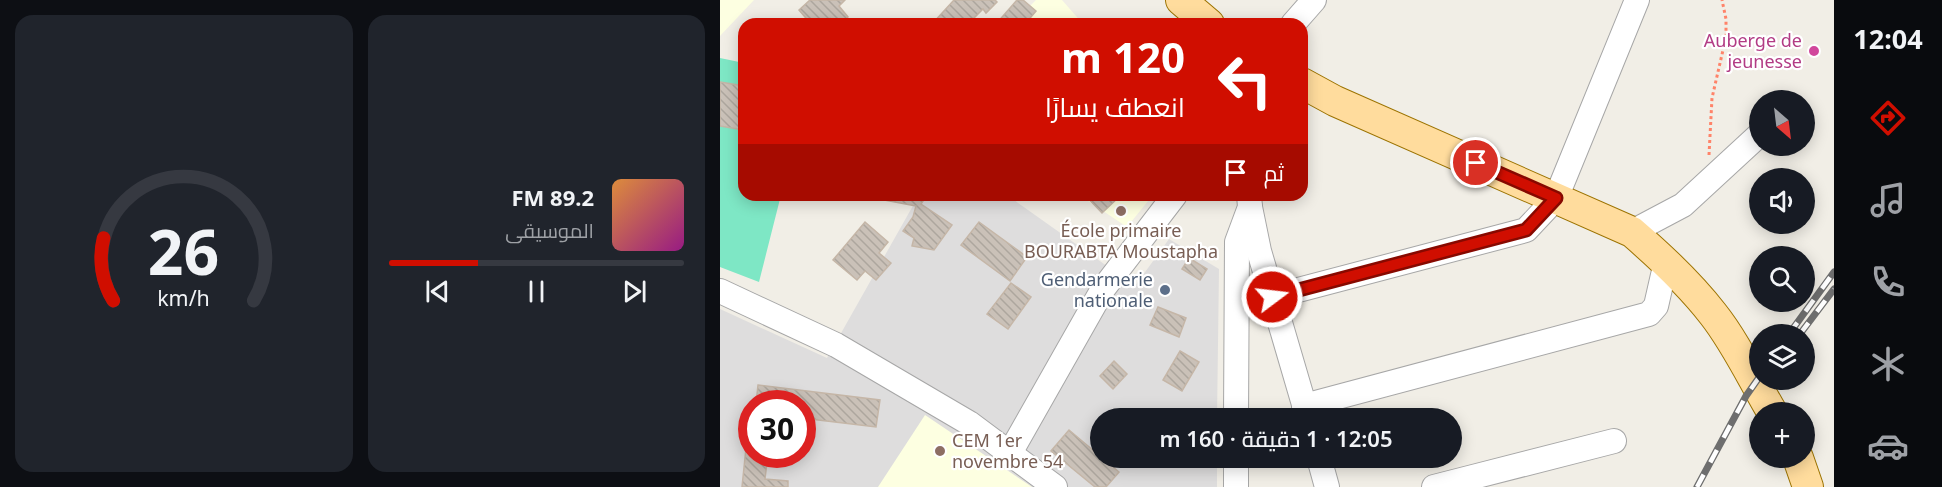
<!DOCTYPE html>
<html lang="ar">
<meta charset="utf-8">
<style>
body{margin:0;font-family:"Noto Sans",Cairo,sans-serif;background:#20242c;color:#f1f3f6;direction:rtl;height:100vh;display:flex;flex-direction:column;font-size:22px;white-space:nowrap}
*{box-sizing:border-box;margin:0}
p{font-size:20px;color:#9ea1a6}
.icon{flex:none;width:33px;height:33px;fill:none;stroke:currentColor;stroke-width:2;stroke-linecap:round;stroke-linejoin:round}
.map{position:relative;flex:1;overflow:hidden;direction:ltr}
.drawer{display:flex;flex-direction:column;gap:15px;padding:15px;background:#0d0f14;width:720px}
.drawer>*{flex:none}
.top-card{position:absolute;left:18px;top:18px;width:570px;height:183px;border-radius:18px;box-shadow:0 3px 15px #0003;direction:rtl;background:#d00e00;color:#fff;overflow:hidden}
.needle{width:39px;rotate:152deg}
.buttons{position:absolute;left:1029px;top:90px;display:grid;gap:12px}
.buttons a{display:grid;place-items:center;width:66px;height:66px;border-radius:50%;background:#171b24;box-shadow:0 3px 15px #0003;font-size:30px}
.speed{position:absolute;left:18px;top:390px;display:flex;gap:12px;font-size:30px;font-weight:700;text-align:center}
.speed>*{display:grid;place-content:center;width:78px;height:78px;border-radius:50%;background:#171b24;box-shadow:0 3px 15px #0003;line-height:1}
.speed .limit{border:9px solid #d22;background:#fff;color:#111}
.pin{position:absolute;display:grid;place-items:center;width:51px;height:51px;color:#fff;margin:-26px;border:3px solid #fff;border-radius:50%;box-shadow:0 2px 6px #0007}
.me{position:absolute;width:66px;margin:-33px;rotate:75deg;stroke-linejoin:round;filter:drop-shadow(0 0 4px #0008)}
.turn{display:flex;align-items:center;gap:21px;height:126px;padding:0 24px;font-size:27px}
.turn .icon{width:78px;height:78px;stroke-width:2.5}
.turn b{display:block;font-size:42px;line-height:51px}
.then{display:flex;align-items:center;height:57px;padding:0 24px;background:#0003;gap:12px;font-size:22px}
.drawer .card{flex:1;display:flex;flex-direction:column;justify-content:center;gap:9px;min-width:0;padding:0 21px;border-radius:18px;background:#20242c}
.drawer .dial{align-items:center;gap:0}
.dial svg{height:156px;overflow:visible;fill:none;stroke:#363941;stroke-width:7;stroke-linecap:round;text-anchor:middle}
.dial text{fill:#f1f3f6;stroke:none}
.song{display:flex;align-items:center;gap:18px}
.cover{width:72px;height:72px;border-radius:9px;background:linear-gradient(135deg,hsl(30 70% 55%),hsl(310 70% 35%))}
.played{height:6px;border-radius:3px;background:linear-gradient(90deg,#d00e00 30%,#363941 30%)}
.keys{display:flex;justify-content:space-around;direction:ltr}
.drawer .tiles{flex:1;display:grid;gap:15px;grid-template-columns:repeat(2,1fr)}
.trip{position:absolute;left:370px;top:408px;width:372px;height:60px;border-radius:30px;background:#171b24;box-shadow:0 3px 15px #0003;font-weight:600;line-height:60px;text-align:center;direction:rtl}
main{display:flex;flex:1;min-height:0}
.tabs{display:flex;flex-direction:column;width:108px;justify-content:space-around;align-items:center;background:#090b0e;color:#9ea1a6}
.tabs .icon{width:42px;height:42px}
.tabs .current{color:#d00e00}
.tabs b{font-size:27px;color:#f1f3f6}
.map>svg:first-child{display:block}
.residential{fill:#dedddd;fill-rule:evenodd}
.education{fill:#fdffe1}
.pitch{fill:#7ee7c5}
.building{fill:url(#building-back-hatch);stroke:#c5b6a7;stroke-width:1.5}
.lines{fill:none;stroke-linecap:round;stroke-linejoin:round}
.minor-casing{stroke:#a7a7a7;stroke-width:26}
.major-casing{stroke:#9c7300;stroke-width:32}
.path{stroke:#ff8369;stroke-width:3;stroke-dasharray:3 3;stroke-linecap:butt}
.minor{stroke:#fff;stroke-width:24}
.major{stroke:#ffdc9d;stroke-width:30}
.rail-casing{stroke:#6e6e6e;stroke-width:7}
.rail{stroke:#fff;stroke-width:4.5;stroke-dasharray:14;stroke-linecap:butt}
.route-casing{stroke:#870900;stroke-width:15}
.route{stroke:#d00e00;stroke-width:10}
.hotel-dot{fill:#d1479c;stroke:#fff;stroke-width:2}
.education-dot{fill:#8d6e63;stroke:#fff;stroke-width:2}
.service-dot{fill:#5c6f8a;stroke:#fff;stroke-width:2}
.labels{text-anchor:middle;stroke-width:4.5;stroke-linejoin:round;paint-order:stroke}
.hotel-label{font-size:18px;fill:#b23c85;stroke:#fff;text-anchor:end}
.education-label{font-size:18px;fill:#785e54;stroke:#fff}
.service-label{font-size:18px;fill:#4e5e75;stroke:#fff;text-anchor:end}
</style>
<main>
<nav class="tabs">
<b>12:04</b>
<svg class="icon current" aria-label="directions" viewBox="0 0 24 24"><path d="M12 3l9 9-9 9-9-9zM9 14v-3h6M13 9l2 2-2 2"/></svg>
<svg class="icon" aria-label="music" viewBox="0 0 24 24"><path d="M9 18V5l10-2v13"/><circle cx="6" cy="18" r="3"/><circle cx="16" cy="16" r="3"/></svg>
<svg class="icon" aria-label="phone" viewBox="0 0 24 24"><path d="M5 4h4l2 5-3 2q2 4 5 5l2-3 5 2v4C11 20 4 13 5 4z"/></svg>
<svg class="icon" aria-label="climate" viewBox="0 0 24 24"><path d="M12 3v18M4 7l16 10M4 17L20 7"/></svg>
<svg class="icon" aria-label="car" viewBox="0 0 24 24"><path d="M5 17H2v-5l4-1 3-4h7l3 4 3 1v5h-3M9 17h6M6 11h13"/><circle cx="7" cy="17" r="2"/><circle cx="17" cy="17" r="2"/></svg>
</nav>
<div class="map">
<svg width="1114" height="487" viewBox="0 0 1114 487">
<defs>
<pattern id="building-back-hatch" width="6" height="6" patternUnits="userSpaceOnUse" patternTransform="scale(1.5)"><rect width="6" height="6" fill="#cac1b8"/><path d="M-1 5l2 2M0 0l6 6M5-1l2 2" fill="none" stroke="#ada69e"/></pattern>
</defs>
<rect width="100%" height="100%" fill="#f1eee6"/>
<path class="residential" d="M199 195H287L415 286 449 239 499 269 497 418H381V458H497V487H0V309L107 358ZM32 404H82V454H32Z"/>
<g class="education">
<polygon points="0,0 34,0 0,36"/>
<polygon points="316,0 342,0 363,24 292,24"/>
<polygon points="359,195 433,195 407,227"/>
<polygon points="205,415 312,487 158,487"/>
</g>
<polygon class="pitch" points="0,58 24,63 24,195 61,195 39,282 0,267"/>
<g class="building">
<polygon points="90,0 125,0 119,6 128,17 120,24 116,24 110,18 103,24 91,24 79,10"/>
<polygon points="234,0 275,0 277,2 266,13 263,9 248,24 212,24"/>
<polygon points="297,0 303,0 316,11 305,24 276,24"/>
<polygon points="0,82 24,86 24,130 0,126"/>
<polygon points="138,195 207,195 201,204 232,225 214,250 192,246 194,238 183,231 193,217 196,206"/>
<polygon points="365,195 401,195 382,213"/>
<polygon points="145,222 168,242 159,253 171,263 156,280 145,271 137,280 113,260"/>
<polygon points="259,222 307,257 290,281 241,245"/>
<polygon points="469,258 487,269 480,280 462,269"/>
<polygon points="291,283 311,297 288,329 267,314"/>
<polygon points="438,307 466,318 459,337 430,325"/>
<polygon points="460,351 479,362 462,391 443,380"/>
<polygon points="394,361 407,374 393,389 380,376"/>
<polygon points="38,385 160,400 156,427 82,418 82,404 36,404"/>
<polygon points="349,430 399,472 386,487 375,487 331,451"/>
<polygon points="26,448 32,449 32,454 48,454 45,479 68,481 68,487 22,487"/>
</g>
<g class="lines">
<defs>
<g id="minor">
<polyline points="573,24 594,0"/>
<polyline points="530,207 539,251 588,418"/>
<polyline points="912,232 963,205 1040,134"/>
<polyline points="0,291 116,345 249,423 335,487"/>
<polyline points="552,297 806,230 836,198 917,0"/>
<polyline points="584,406 929,314 936,306 946,262"/>
<polyline points="516,418 517,242 530,207 529,195"/>
<polyline points="290,453 383,289 455,195"/>
<polyline points="599,458 607,487"/>
<polyline points="516,487 516,458"/>
<polyline points="714,487 894,441"/>
</g>
<g id="major">
<polyline points="461,0 489,24"/>
<path d="M582 83 615 101 912 232C941 257 969 283 993 314 1016 343 1033 380 1052 412"/>
<polyline points="1078,458 1088,487"/>
</g>
</defs>
<use href="#minor" class="minor-casing"/>
<use href="#major" class="major-casing"/>
<polyline class="path" points="989,155 992,98 1006,37 1006,19 1002,0"/>
<use href="#minor" class="minor"/>
<use href="#major" class="major"/>
<defs>
<g id="rail">
<polyline points="1069,334 1114,272"/>
<polyline points="1080,334 1114,289"/>
<polyline points="977,487 1026,396 1040,376"/>
</g>
</defs>
<use href="#rail" class="rail-casing"/>
<use href="#rail" class="rail"/>
</g>
<g class="lines">
<defs>
<polyline id="route" points="552,297 806,230 836,198 756,163"/>
</defs>
<use href="#route" class="route-casing"/>
<use href="#route" class="route"/>
</g>
<circle class="hotel-dot" cx="1094" cy="51" r="6"/>
<g class="education-dot">
<circle cx="401" cy="211" r="6"/>
<circle cx="220" cy="451" r="6"/>
</g>
<circle class="service-dot" cx="445" cy="290" r="6"/>
<g class="labels">
<g class="hotel-label">
<text x="1082" y="47">Auberge de<tspan x="1082" dy="21">jeunesse</tspan></text>
</g>
<g class="education-label">
<text x="401" y="237">École primaire<tspan x="401" dy="21">BOURABTA Moustapha</tspan></text>
<text x="232" y="447" text-anchor="start">CEM 1er<tspan x="232" dy="21">novembre 54</tspan></text>
</g>
<g class="service-label">
<text x="433" y="286">Gendarmerie<tspan x="433" dy="21">nationale</tspan></text>
</g>
</g>
</svg>
<div class="buttons">
<a><svg class="needle" viewBox="-14 -14 28 28"><path d="M0-13l5 13h-10z" fill="#e53935"/><path d="M0 13l5-13h-10z" fill="#9ea1a6"/></svg></a>
<a><svg class="icon" aria-label="sound" viewBox="0 0 24 24"><path d="M4 9h4l5-4v14l-5-4H4zM17 9q2 3 0 6"/></svg></a>
<a><svg class="icon" aria-label="search" viewBox="0 0 24 24"><circle cx="10" cy="10" r="6"/><path d="M15 15l6 6"/></svg></a>
<a><svg class="icon" aria-label="layers" viewBox="0 0 24 24"><path d="M12 4l9 5-9 5-9-5zM3 14l9 5 9-5"/></svg></a>
<a>+</a>
</div>
<div class="speed"><div class="limit">30</div></div>
<div class="pin" style="left:756px;top:163px;background:#d93025"><svg class="icon" aria-label="arrive" viewBox="0 0 24 24"><path d="M6 21V4h12l-3 4 3 4H6"/></svg></div>
<svg class="me" style="left:552px;top:297px" viewBox="-20 -20 40 40"><circle r="17" fill="#d00e00" stroke="#fff" stroke-width="3"/><path d="M0-11L8 9 0 5-8 9z" fill="#fff"/></svg>
<div class="trip">12:05 · 1 دقيقة · 160 m</div>
<div class="top-card">
<div class="turn"><svg class="icon" aria-label="left" viewBox="0 0 24 24"><path d="M17 20v-9H6M10 6l-5 5 5 5"/></svg><div><b>120 m</b>انعطف يسارًا</div></div>
<div class="then">ثم<svg class="icon" aria-label="arrive" viewBox="0 0 24 24"><path d="M6 21V4h12l-3 4 3 4H6"/></svg></div>
</div>
</div>
<section class="drawer">
<div class="tiles">
<div class="card">
<div class="song"><i class="cover"></i><div><b>89.2 FM</b><p>الموسيقى</p></div></div>
<div class="played"></div>
<div class="keys"><svg class="icon" aria-label="previous" viewBox="0 0 24 24"><path d="M18 5L8 12l10 7zM5 5v14"/></svg><svg class="icon" aria-label="pause" viewBox="0 0 24 24"><path d="M8 5v14M16 5v14"/></svg><svg class="icon" aria-label="next" viewBox="0 0 24 24"><path d="M6 5l10 7-10 7zM19 5v14"/></svg></div>
</div>
<div class="card dial"><svg viewBox="0 0 100 80">
<path d="M14 69A42 42 0 1 1 86 69"/>
<path d="M14 69A42 42 0 0 1 9 37" stroke="#d00e00"/>
<text x="50" y="56" font-size="32" font-weight="700">26</text>
<text x="50" y="72" font-size="11">km/h</text>
</svg></div>
</div>
</section>
</main>
